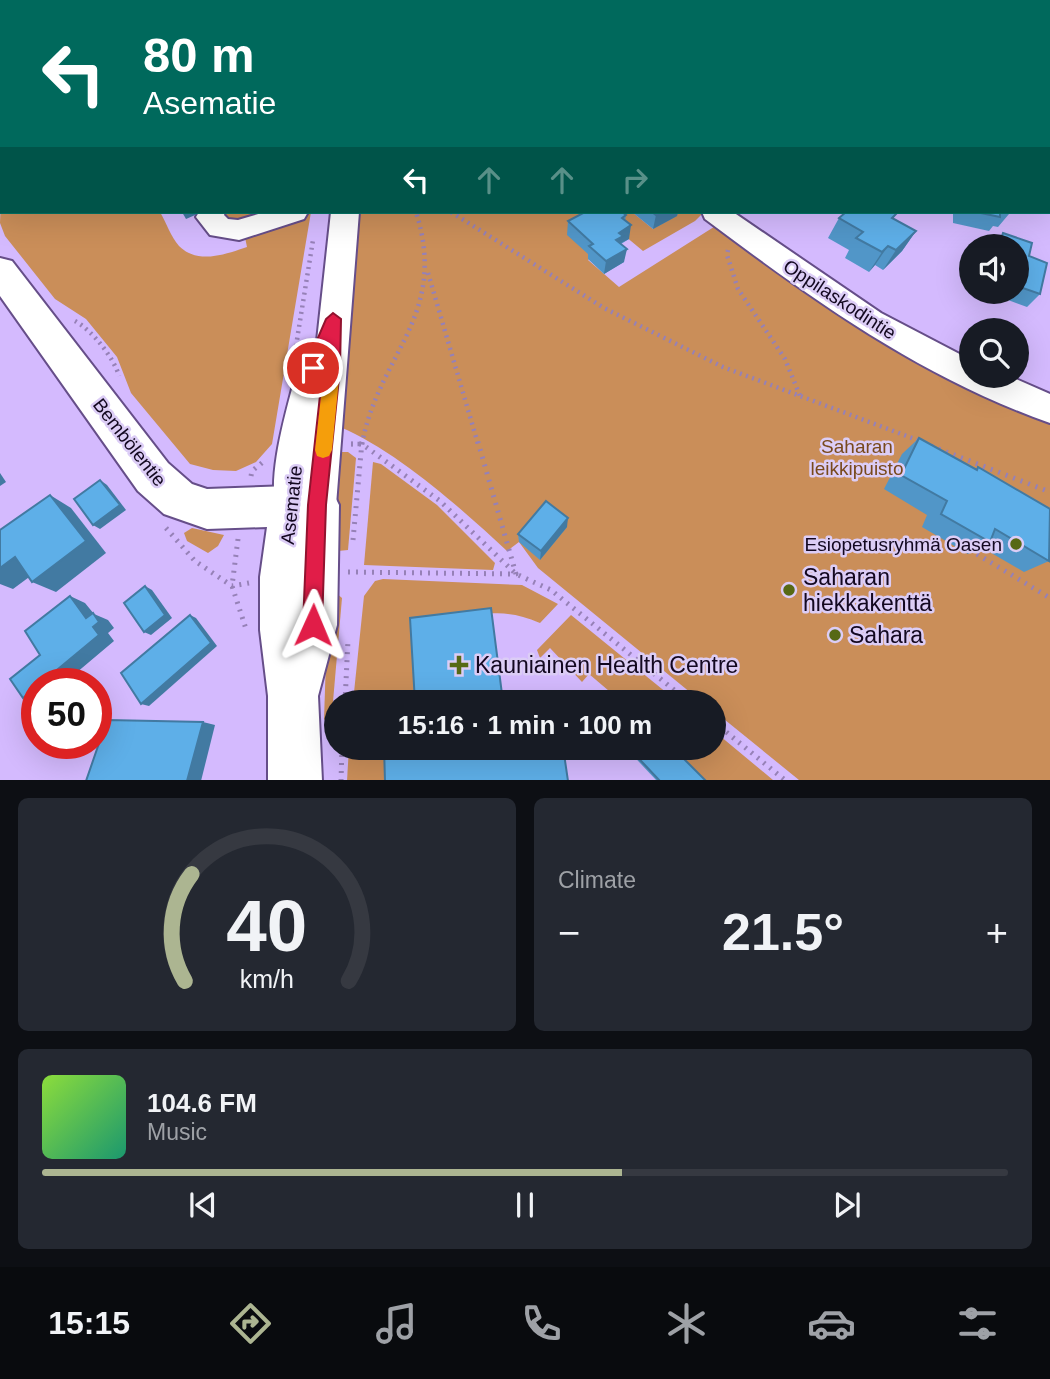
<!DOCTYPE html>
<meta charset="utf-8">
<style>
body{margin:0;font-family:Helvetica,sans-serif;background:#242831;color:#f1f3f6;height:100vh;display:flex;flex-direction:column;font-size:26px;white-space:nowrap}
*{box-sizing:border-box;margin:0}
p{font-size:23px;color:#9ea1a6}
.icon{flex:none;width:38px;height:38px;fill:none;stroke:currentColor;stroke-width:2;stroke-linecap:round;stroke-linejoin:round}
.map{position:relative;height:780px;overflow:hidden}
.sheet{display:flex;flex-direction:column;gap:18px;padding:18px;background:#0d0f14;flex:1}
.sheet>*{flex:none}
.guide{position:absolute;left:0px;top:0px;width:1050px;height:214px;box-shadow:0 7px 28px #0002;background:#00695c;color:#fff;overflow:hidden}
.controls{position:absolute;left:959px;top:234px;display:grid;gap:14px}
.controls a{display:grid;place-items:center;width:70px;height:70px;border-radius:50%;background:#171b24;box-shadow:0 7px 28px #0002;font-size:35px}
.speed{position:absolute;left:21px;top:668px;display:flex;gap:14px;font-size:35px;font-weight:700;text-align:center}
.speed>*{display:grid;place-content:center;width:91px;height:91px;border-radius:50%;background:#171b24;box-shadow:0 7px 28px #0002;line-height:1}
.speed .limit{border:10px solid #d22;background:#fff;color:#111}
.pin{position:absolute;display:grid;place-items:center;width:60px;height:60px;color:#fff;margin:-30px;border:4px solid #fff;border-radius:50%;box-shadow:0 2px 7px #0007}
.me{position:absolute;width:77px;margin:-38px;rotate:1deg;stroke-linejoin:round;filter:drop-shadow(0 0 5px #0008)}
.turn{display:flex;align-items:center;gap:24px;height:147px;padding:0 28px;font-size:32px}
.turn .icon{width:91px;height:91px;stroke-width:2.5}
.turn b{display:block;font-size:49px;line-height:60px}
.lanes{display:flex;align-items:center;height:66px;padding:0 28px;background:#0003;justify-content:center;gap:35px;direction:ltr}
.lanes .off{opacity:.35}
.big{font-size:52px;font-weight:600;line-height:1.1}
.sheet .tile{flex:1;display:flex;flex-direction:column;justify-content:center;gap:10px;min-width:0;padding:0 24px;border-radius:10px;background:#242831}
.sheet .dial{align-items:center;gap:0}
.dial svg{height:182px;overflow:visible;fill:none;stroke:#363941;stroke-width:7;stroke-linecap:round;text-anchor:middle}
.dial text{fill:#f1f3f6;stroke:none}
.song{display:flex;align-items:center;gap:21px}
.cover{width:84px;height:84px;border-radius:10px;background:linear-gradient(135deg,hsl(90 70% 55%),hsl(160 70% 35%))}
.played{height:7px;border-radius:4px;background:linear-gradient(90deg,#acb591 60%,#363941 60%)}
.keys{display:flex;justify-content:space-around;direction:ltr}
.heat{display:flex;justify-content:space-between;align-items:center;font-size:38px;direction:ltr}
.sheet .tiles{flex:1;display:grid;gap:18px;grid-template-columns:1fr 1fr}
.tile:last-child{grid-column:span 2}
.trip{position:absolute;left:324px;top:690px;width:402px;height:70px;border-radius:35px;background:#171b24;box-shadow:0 7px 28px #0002;font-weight:600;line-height:70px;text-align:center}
.tabs{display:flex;height:112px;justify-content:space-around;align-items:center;background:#090b0e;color:#9ea1a6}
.tabs .icon{width:49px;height:49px}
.tabs .current{color:#acb591}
.tabs b{font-size:32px;color:#f1f3f6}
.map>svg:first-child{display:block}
.green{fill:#ca8e59}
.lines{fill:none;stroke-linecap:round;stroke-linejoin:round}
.minor-casing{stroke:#664e89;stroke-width:4}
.major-casing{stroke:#664e89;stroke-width:4}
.path-far2{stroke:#9681b7;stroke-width:2.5;stroke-dasharray:1 3.5;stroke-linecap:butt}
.path-far1{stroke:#9681b7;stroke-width:4.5;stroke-dasharray:2 4.5;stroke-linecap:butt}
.path{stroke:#9681b7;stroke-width:5;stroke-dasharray:2 6;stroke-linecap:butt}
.minor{fill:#fff;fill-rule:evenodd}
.major{fill:#fff;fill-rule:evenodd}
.wall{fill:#5196c8}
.shaded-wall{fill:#427aa2}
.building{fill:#5eafe8;stroke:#427aa2;stroke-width:2}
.route{fill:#e11d48;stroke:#92132f;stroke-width:2}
.slow{fill:#f59e0b}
.poi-dot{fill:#576915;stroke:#dccdf6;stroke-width:2.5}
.labels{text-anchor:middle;stroke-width:5;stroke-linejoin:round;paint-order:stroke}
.street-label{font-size:19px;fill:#130820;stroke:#dccdf6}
.park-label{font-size:19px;fill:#78491c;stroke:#dccdf6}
.poi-label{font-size:19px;fill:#130820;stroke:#dccdf6;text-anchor:end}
.near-poi-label{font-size:23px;fill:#130820;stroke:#dccdf6;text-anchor:start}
</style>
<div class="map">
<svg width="1050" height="781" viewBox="0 0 1050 781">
<rect width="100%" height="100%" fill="#d4bafe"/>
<g class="green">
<polygon points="714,0 1050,0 1050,162 1048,2"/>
<path d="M2 170V212H160C166 222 171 237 179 246 198 265 226 254 247 247L242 223 221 222 217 212H311L272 444 256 462 236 471 213 470 190 464 131 393 117 357 86 319 55 299 5 236 0 223Z"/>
<path d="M356 212H632L653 229 671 212H704L695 221 643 251 619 231 588 260 619 287 717 225 889 339 1050 416V780H799L714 711V702H702L538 568 519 542 507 551C462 509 397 451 340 427Z"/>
<polygon points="340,452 348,452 356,458 348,550 328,552"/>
<polygon points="373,462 381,464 437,505 495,563 493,570 364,565"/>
<polygon points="192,528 224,535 218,546 208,553 187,541 184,533"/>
<path d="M383 579 522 585 558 604 540 623C508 609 490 613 456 618L422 702H353L364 596 375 581Z"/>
<polygon points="336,593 342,598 332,713 324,720 328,598"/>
<polygon points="571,615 678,702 622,702 589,674 582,682 550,648 540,658 537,650"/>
<polygon points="714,731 773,780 702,780 669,747 714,747"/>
<polygon points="349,747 393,747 395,780 347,781"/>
</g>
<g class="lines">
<defs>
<g id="minor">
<rect x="382" y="0" width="20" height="2"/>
<polygon points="199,212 225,212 224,215 228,219 238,220 265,212 308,212 304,219 239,240 210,235 196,217"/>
<path d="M331 212H359L336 505 330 517 317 522 305 518 292 523 279 518C263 482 289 402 299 363L304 354 316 350Z"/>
<path d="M702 212H733L881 313 971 360V376H1009L1050 394V423C922 378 813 300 705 219Z"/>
</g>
<g id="major">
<polygon points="92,0 114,0 91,2"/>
<polygon points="0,111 2,111 0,129"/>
<polygon points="0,258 12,261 168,463 192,484 207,489 317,485 332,491 339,505 337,625 318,696 322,781 268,781 268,696 260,630 260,577 267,527 207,529 164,514 138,491 0,296"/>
</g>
</defs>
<use href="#minor" class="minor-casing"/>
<use href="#major" class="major-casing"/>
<g class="path-far2">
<polyline points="423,0 425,2"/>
<polyline points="479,2 481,0"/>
<polyline points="0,156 2,153"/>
</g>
<g class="path-far1">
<polyline points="451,212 604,308 723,367 920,441"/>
<polyline points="728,250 727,255 738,289 785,359 800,396"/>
<polyline points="428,273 478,444"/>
<path d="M75 321C92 330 114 358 119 376"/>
<polyline points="296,346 313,240"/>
<polyline points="351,444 362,444"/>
<path d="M362 444C379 353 449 316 416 212"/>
</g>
<g class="path">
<polyline points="351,444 362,444 440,501 516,574 551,590 689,702"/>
<polyline points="931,446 1050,492"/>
<polyline points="251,476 252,471 263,462"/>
<polyline points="166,528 195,561 232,586 249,583"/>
<polyline points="238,539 232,586 246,629"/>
<polyline points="353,540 362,442"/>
<polyline points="970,550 1050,598"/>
<polyline points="348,572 516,574 478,442"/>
<polyline points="345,702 348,640"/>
<polyline points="714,722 786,781"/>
<polyline points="341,781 342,747"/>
</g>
<use href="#minor" class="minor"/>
<use href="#major" class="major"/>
</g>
<g class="wall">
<polygon points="13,0 54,0 53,2 14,2"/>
<polygon points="505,0 690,0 689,1 505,2"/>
<polygon points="2,7 2,45 0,45 0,8"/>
<polygon points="632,212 678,212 677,216 653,229"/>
<polygon points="838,212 894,212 897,213 893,219 916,231 902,251 883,270 875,265 869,272 845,258 849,250 828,238 839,218 843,214"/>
<polygon points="953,212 1009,212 1009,214 998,227 993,226 989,231 953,223"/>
<polygon points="626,215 625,221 629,239 621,244 624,262 604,274 588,259 588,254 567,235 568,221"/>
<polygon points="1003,233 1029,256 1040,294 1027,307 987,292 1017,292 1017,247 973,247 979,239 994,244"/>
<polygon points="971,249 971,266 964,264 968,252"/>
<polygon points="919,438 976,469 978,467 1049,561 1024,572 981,547 968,554 922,527 927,515 884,489 902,454"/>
<polygon points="567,527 540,560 519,542 518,534"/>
<polygon points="625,747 672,747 706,781 657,781"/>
</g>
<g class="shaded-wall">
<polygon points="556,0 595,0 592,2 554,2"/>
<polygon points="182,212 202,212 186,219"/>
<polygon points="663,212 678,212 677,216 653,229 656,215"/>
<polygon points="631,225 629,239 621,243 620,249 616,240 619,233"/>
<polygon points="916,231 902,251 883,270 896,250"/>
<polygon points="888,246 875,265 869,272 882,252"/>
<polygon points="627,249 624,262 604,274 606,261"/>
<polygon points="0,473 6,482 0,486"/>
<polygon points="100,480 107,485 126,510 100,529 93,525"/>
<polygon points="50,495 71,508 106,553 56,592 32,582"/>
<polygon points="568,518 567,527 540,560 541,551"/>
<polygon points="15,557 40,569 13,589 0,584 0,568"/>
<polygon points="145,586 152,590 172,618 151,635 144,632"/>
<polygon points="70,596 85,603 94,614 108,620 114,628 108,633 114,641 63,684 40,684 86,618"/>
<polygon points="190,615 196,618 217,646 149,706 141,704"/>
<polygon points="37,687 37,701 23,698"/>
<polygon points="203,722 215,725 201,781 187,781"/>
</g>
<g class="building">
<polygon points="519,0 556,0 554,1 555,2 522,2"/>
<polygon points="590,0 681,0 685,2 587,2"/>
<polygon points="2,7 2,23 0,24 0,8"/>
<polygon points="585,212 622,212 626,215 622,218 631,225 619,233 623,236 616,240 627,249 606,261 589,246 593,244 568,221"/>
<polygon points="652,212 663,212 656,215"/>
<polygon points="846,212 894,212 897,213 892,218 916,231 896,250 888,246 882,252 856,238 863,232 839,218"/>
<polygon points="976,212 1000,212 1000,217"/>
<polygon points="1003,233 1032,243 1029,256 1047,263 1040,294 1017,286 1017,247 977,247 979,239 999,246"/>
<polygon points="919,438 977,470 978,467 1050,509 1049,561 995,529 990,542 941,514 947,501 901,475"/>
<polygon points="100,480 120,505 93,525 74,499"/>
<polygon points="50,495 86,541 32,582 15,557 0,568 0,530"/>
<polygon points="546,501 568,518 541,551 518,534"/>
<polygon points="145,586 165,615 144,632 124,603"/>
<polygon points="70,596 86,618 93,613 99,622 93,627 99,635 40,684 37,684 37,687 23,698 10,679 40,655 25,631"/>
<polygon points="491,608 503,702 415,702 410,618"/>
<polygon points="190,615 211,643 141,704 121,673"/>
<polygon points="107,720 203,722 187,781 86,781"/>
<polygon points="384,747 563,747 568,781 385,781"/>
<polygon points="628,747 672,747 706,781 660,781"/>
</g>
<polygon class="route" points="333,313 341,319 340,368 326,505 322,625 320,632 313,635 306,632 303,625 308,505 324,359 318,373 313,375 305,368 326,319"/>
<polygon class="slow" points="331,372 339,379 332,450 329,456 323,458 317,456 315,450 323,379"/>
<g class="poi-dot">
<circle cx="1016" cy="544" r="7"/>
<circle cx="789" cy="590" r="7"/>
<circle cx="835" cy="635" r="7"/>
<path d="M455.5 654.5h7v7h7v7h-7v7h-7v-7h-7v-7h7z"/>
</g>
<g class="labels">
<g class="street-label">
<text transform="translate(840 299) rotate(33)" y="7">Oppilaskodintie</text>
<text transform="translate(130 442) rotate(52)" y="7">Bembölentie</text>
<text transform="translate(291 505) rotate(-84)" y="7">Asematie</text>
</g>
<g class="park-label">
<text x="857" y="453">Saharan<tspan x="857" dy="22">leikkipuisto</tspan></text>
</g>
<g class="poi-label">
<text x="1002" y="551">Esiopetusryhmä Oasen</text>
</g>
<g class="near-poi-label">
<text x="803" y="585">Saharan<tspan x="803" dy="26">hiekkakenttä</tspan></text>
<text x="849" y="643">Sahara</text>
<text x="475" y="673">Kauniainen Health Centre</text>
</g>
</g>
</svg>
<div class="controls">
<a><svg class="icon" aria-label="sound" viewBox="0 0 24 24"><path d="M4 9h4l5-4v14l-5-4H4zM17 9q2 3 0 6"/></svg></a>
<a><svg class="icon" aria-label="search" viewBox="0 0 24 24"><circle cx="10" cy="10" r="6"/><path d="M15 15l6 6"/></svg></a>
</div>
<div class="speed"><div class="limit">50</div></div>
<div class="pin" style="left:313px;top:368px;background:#d93025"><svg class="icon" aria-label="arrive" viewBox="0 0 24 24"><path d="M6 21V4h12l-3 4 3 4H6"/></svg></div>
<svg class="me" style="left:313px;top:625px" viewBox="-20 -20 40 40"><path d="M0-17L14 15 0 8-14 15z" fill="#e11d48" stroke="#fff" stroke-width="4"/></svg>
<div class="trip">15:16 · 1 min · 100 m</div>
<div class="guide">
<div class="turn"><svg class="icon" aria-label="left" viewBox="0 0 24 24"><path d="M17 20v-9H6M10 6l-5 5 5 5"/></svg><div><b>80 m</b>Asematie</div></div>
<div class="lanes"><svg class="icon" aria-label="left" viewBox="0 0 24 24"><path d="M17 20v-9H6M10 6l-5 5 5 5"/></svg><svg class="icon off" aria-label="ahead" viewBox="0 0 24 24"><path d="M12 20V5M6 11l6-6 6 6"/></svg><svg class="icon off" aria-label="ahead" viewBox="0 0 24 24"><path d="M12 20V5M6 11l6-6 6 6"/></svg><svg class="icon off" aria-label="right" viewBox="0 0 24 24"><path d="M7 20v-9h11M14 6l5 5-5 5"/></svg></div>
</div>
</div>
<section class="sheet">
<div class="tiles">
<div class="tile dial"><svg viewBox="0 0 100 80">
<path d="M14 69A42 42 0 1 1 86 69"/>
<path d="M14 69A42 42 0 0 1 17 22" stroke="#acb591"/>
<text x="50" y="56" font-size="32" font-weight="700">40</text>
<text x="50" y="72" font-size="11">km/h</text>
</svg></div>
<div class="tile"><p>Climate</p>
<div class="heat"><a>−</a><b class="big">21.5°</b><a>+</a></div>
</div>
<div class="tile">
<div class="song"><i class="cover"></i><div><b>104.6 FM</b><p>Music</p></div></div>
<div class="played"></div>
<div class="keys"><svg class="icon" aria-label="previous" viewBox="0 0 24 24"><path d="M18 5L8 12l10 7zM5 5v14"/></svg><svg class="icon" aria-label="pause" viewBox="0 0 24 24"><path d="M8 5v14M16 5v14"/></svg><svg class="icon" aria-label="next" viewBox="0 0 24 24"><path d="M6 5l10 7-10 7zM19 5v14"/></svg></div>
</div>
</div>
</section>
<nav class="tabs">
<b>15:15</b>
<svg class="icon current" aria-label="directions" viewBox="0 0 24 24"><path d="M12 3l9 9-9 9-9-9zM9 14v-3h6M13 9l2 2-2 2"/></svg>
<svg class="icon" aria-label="music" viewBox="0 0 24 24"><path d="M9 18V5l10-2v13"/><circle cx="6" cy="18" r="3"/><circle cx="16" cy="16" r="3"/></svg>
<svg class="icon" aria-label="phone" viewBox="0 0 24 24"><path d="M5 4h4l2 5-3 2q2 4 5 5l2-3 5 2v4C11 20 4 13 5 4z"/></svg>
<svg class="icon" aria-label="climate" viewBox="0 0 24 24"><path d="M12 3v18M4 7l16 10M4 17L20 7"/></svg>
<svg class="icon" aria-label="car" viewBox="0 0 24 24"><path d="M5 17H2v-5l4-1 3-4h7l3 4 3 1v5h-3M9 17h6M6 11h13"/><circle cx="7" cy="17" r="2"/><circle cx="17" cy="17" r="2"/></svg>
<svg class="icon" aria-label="filters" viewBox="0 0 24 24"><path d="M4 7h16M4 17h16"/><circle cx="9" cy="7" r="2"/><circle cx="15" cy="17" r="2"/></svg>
</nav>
